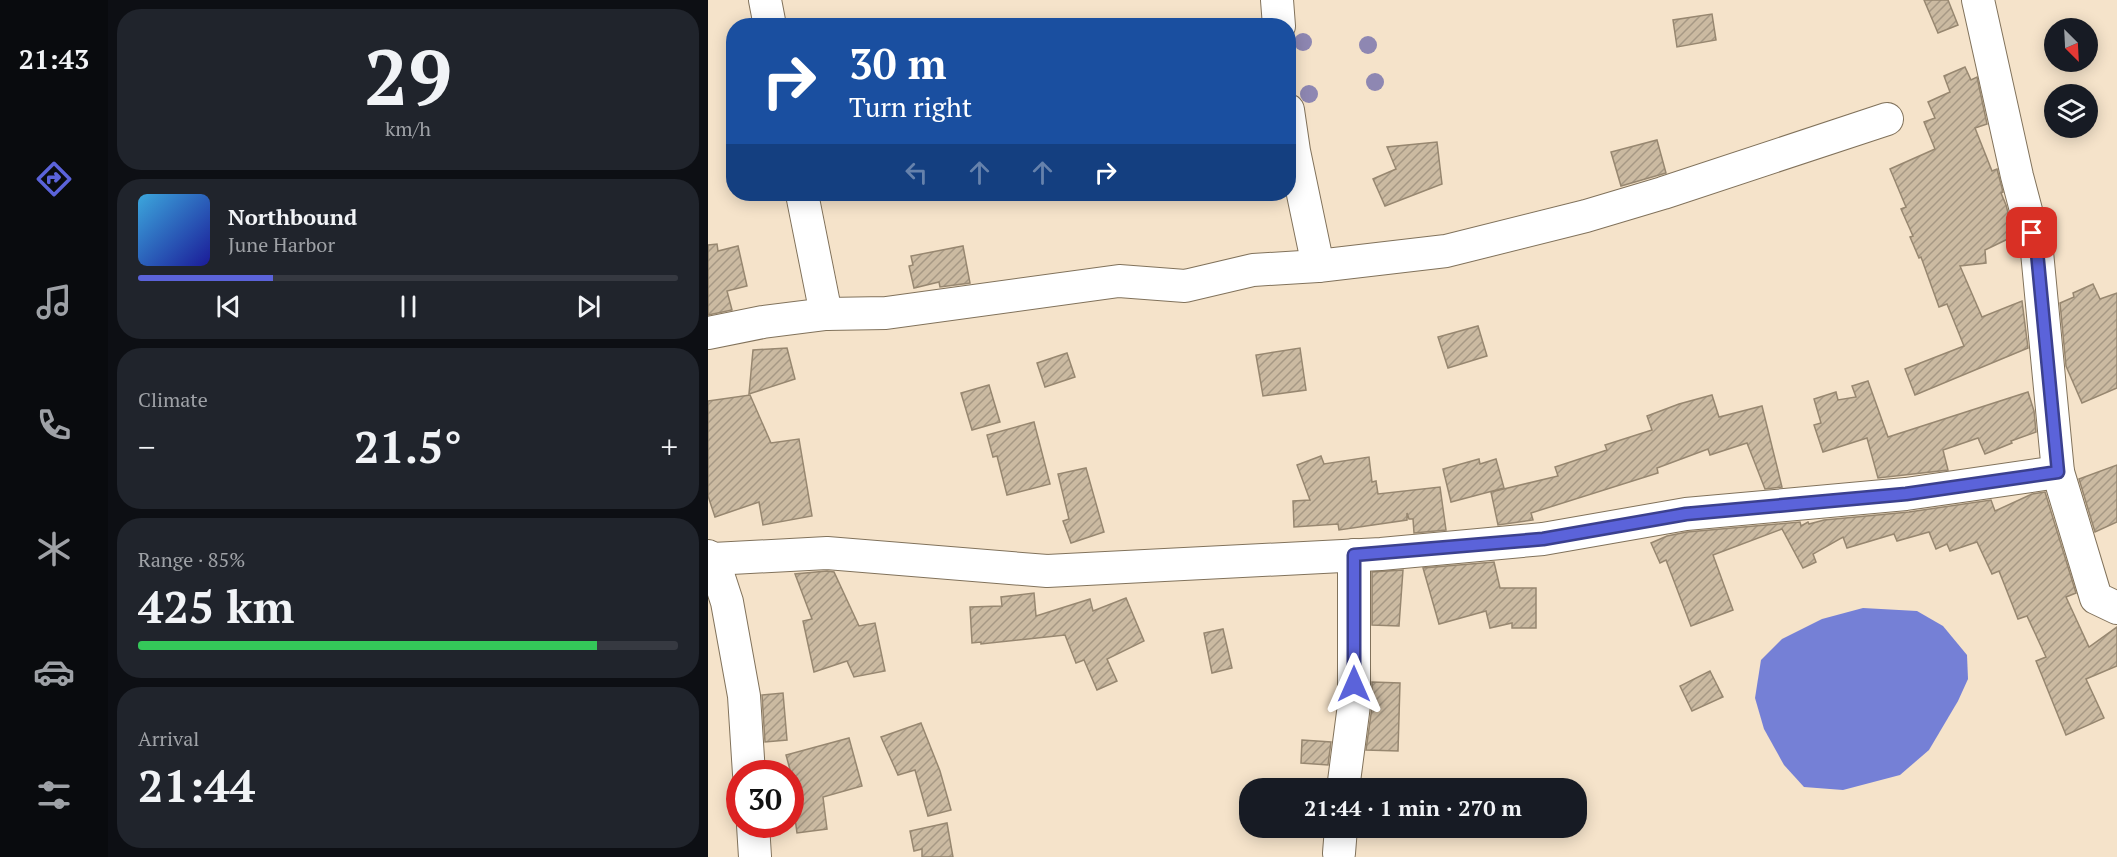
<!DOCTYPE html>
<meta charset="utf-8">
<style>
body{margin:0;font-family:"PT Serif",serif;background:#20242c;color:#f1f3f6;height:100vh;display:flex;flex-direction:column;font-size:22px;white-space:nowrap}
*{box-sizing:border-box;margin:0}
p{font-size:20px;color:#9ea1a6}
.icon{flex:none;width:33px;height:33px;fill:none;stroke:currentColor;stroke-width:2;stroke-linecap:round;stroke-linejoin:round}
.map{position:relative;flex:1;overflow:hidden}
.panel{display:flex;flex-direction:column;gap:9px;padding:9px;background:#0d0f14;width:600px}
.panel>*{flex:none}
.top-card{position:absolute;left:18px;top:18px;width:570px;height:183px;border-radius:24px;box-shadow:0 3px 15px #0003;background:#1a4fa0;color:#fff;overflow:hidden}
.needle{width:39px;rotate:156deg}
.tools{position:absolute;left:1336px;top:18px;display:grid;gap:12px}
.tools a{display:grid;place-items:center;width:54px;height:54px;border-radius:50%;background:#171b24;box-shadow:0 3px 15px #0003;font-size:30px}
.speed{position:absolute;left:18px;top:760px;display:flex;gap:12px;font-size:30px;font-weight:700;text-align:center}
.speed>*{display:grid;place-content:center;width:78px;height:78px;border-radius:50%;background:#171b24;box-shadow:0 3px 15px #0003;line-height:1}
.speed .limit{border:9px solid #d22;background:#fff;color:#111}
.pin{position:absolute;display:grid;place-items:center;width:51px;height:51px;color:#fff;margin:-26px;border-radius:12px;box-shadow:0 3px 9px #0006}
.me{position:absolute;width:66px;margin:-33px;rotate:0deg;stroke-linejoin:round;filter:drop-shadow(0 0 4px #0008)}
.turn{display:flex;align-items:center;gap:21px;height:126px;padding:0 24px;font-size:27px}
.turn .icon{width:78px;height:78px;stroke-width:2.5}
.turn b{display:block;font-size:42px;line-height:51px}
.lanes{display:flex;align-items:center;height:57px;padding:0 24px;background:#0003;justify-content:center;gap:30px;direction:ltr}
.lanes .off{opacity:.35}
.big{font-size:45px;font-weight:600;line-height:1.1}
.panel .tile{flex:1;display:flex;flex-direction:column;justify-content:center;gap:9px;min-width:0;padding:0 21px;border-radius:24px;background:#20242c}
.panel .dial{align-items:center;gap:0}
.dial b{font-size:78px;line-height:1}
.song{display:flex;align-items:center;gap:18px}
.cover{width:72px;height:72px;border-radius:9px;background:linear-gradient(135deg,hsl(200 70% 55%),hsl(240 70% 35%))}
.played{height:6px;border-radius:3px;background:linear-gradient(90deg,#5b63da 25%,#363941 25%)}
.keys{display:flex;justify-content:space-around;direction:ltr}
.heat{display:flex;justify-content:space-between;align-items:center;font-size:33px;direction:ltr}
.charge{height:9px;border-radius:4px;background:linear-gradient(90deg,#34c759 85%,#363941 0)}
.trip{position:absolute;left:531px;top:778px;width:348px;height:60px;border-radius:24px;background:#171b24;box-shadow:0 3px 15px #0003;font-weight:600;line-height:60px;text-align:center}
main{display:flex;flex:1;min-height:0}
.menu{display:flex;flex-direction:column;width:108px;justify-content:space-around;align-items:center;background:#090b0e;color:#9ea1a6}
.menu .icon{width:42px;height:42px}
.menu .selected{color:#5b63da}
.menu b{font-size:27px;color:#f1f3f6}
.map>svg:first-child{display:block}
.water{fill:#7580d6}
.building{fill:url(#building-hatch);stroke:#978770;stroke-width:1.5}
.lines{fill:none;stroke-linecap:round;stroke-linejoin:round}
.street-casing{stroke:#81725b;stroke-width:34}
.street{stroke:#fff;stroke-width:32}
.tree{fill:#8e87b2}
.route-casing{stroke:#3b408e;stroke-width:15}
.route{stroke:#5b63da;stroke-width:10}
</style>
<main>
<nav class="menu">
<b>21:43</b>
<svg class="icon selected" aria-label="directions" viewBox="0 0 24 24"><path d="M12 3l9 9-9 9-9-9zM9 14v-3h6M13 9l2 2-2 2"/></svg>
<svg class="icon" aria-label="music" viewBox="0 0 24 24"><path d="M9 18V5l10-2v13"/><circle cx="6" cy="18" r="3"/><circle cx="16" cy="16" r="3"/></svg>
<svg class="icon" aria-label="phone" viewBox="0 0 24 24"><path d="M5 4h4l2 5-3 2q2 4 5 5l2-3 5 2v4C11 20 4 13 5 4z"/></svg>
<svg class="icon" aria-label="climate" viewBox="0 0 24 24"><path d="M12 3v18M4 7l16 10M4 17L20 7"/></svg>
<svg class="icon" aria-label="car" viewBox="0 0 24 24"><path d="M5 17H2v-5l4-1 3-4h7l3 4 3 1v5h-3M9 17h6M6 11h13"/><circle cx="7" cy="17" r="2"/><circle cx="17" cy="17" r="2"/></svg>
<svg class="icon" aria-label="filters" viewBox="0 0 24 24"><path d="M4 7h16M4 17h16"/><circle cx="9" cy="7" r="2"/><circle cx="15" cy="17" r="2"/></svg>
</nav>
<section class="panel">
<div class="tile dial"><b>29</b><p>km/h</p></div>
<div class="tile">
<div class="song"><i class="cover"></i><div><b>Northbound</b><p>June Harbor</p></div></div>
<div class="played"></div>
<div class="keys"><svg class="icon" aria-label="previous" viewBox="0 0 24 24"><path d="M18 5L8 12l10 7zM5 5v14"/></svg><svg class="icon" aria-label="pause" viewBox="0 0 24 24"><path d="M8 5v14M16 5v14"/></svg><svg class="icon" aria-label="next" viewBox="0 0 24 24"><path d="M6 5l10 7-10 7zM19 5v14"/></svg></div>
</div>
<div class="tile"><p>Climate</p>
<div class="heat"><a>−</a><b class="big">21.5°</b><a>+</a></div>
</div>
<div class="tile"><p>Range · 85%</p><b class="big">425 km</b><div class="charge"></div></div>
<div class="tile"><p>Arrival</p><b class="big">21:44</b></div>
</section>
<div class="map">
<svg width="1409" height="857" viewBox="0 0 1409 857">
<defs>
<pattern id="building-hatch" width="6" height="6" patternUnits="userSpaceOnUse" patternTransform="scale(1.5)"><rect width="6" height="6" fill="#cbbaa1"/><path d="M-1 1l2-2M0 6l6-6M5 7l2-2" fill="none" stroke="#a69884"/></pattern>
</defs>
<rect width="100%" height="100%" fill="#f5e3ca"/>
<polygon class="water" points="1155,608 1209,611 1235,626 1259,655 1260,679 1250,701 1221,750 1192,775 1135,790 1096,787 1076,765 1056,729 1047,698 1053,660 1074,639 1114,619"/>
<g class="building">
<polygon points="1216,0 1240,0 1250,25 1230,33"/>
<polygon points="1004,14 1008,40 969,47 965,20"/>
<polygon points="1257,67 1263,80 1269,77 1279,124 1267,128 1284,171 1289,169 1295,192 1293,193 1298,205 1306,236 1277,250 1278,263 1252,266 1274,317 1314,301 1320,348 1207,395 1197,369 1256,346 1239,304 1231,307 1213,257 1211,258 1202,237 1205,236 1193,209 1198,207 1182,169 1227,149 1216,122 1227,118 1220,102 1242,92 1236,76"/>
<polygon points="949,140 958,173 913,186 903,152"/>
<polygon points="729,142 734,184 677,206 665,179 688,169 679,147"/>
<polygon points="9,244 10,251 30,246 39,286 19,291 24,310 0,315 0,245"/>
<polygon points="255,246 262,283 232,287 231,282 206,288 201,266 205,265 203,256"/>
<polygon points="1385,284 1392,299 1409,293 1409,388 1374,403 1358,366 1352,303 1366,297 1365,293"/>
<polygon points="770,326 779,356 740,368 730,337"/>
<polygon points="79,348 87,379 41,394 45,350"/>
<polygon points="592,348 598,390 555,396 548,355"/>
<polygon points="359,353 367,377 337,387 329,363"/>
<polygon points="1160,381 1180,437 1320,392 1326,411 1328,432 1303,441 1304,443 1277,454 1270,438 1235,450 1240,470 1170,478 1159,438 1115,452 1106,425 1113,423 1106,399 1128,392 1130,400 1148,397 1144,386"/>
<polygon points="281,385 292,422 264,430 253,393"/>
<polygon points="42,395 63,443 91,439 104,516 55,525 51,502 7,517 0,496 0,401"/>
<polygon points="1004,395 1011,417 1054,406 1074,487 1057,489 1039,443 1002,455 1000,449 949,468 950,473 823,513 825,520 790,525 783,492 850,476 847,467 899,450 897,445 944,430 939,416 971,404"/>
<polygon points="326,422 342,484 299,495 289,456 285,457 279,435"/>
<polygon points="613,456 616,464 661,457 664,482 668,481 670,494 732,487 738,530 706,533 705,519 701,519 699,513 699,520 631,530 630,524 586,527 585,501 602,500 589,465"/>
<polygon points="771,459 772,464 788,459 796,488 743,502 735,469"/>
<polygon points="1409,465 1409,522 1387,532 1371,479"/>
<polygon points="378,468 396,532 363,543 355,521 361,519 350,474"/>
<polygon points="1337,492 1368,593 1358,597 1381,647 1409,627 1409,666 1378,679 1396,718 1358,735 1328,661 1338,657 1319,616 1310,619 1291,571 1284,574 1269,542 1242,551 1239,544 1228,549 1221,532 1189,541 1186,534 1139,548 1135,537 1105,554 1108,562 1095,568 1074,529 1005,555 1025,610 983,626 958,560 952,563 943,543 959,536 979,532 1092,522 1093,526 1100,522 1101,524 1116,520 1201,512 1283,500 1287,511 1324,494"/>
<polygon points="786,562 792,588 828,588 828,628 804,628 804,623 782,628 778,611 731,624 715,568"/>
<polygon points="695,570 691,626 664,625 664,572"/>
<polygon points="119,571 126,572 151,626 167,623 177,671 146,677 139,661 106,672 95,621 104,619 87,574"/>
<polygon points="326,593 328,616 382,599 385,611 418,598 436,641 399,659 409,681 389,690 376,660 368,663 357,635 273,644 273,642 264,643 262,607 294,606 293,597"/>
<polygon points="515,629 524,668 504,673 496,633"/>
<polygon points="1002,671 1015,697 984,711 972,686"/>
<polygon points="664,682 692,683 690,751 658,750 664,707"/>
<polygon points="75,693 79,740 57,742 54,695"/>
<polygon points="213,723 232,771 243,810 220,816 207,770 190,775 173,737"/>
<polygon points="141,738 154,786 115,797 119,829 89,833 86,811 93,810 78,755"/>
<polygon points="594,740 623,742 620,765 593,763"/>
<polygon points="239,823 245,857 214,857 214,849 206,851 202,831"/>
</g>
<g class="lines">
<defs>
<g id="street">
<polyline points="57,0 62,26"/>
<polyline points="569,0 571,26"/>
<polyline points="1270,0 1309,176 1329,252 1350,472 1388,598 1409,608"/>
<polyline points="580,110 586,151 610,266"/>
<polyline points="94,194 118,314"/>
<polyline points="0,333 55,322 118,314 178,313 411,281 477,286 545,270 610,266 738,251 878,216 955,193 1179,119"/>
<polyline points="0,556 5,559 19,602 36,696 41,774"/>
<polyline points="5,559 119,553 339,571 673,554 835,539 978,514 1198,494 1350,472"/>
<polyline points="635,789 646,705 646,555"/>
<polyline points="45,825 47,857"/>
<polyline points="631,853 633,828"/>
</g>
</defs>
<use href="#street" class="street-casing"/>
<use href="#street" class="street"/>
</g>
<g class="tree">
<circle cx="595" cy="42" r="9"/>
<circle cx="660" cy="45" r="9"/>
<circle cx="667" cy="82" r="9"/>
<circle cx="601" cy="94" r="9"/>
</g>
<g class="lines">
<defs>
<polyline id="route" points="646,684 646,555 835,539 978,514 1198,494 1350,472 1329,252 1324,233"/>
</defs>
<use href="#route" class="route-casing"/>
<use href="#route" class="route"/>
</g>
</svg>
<div class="tools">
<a><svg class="needle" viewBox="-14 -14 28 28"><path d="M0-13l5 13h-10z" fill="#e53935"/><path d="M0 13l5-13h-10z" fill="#9ea1a6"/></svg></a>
<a><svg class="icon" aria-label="layers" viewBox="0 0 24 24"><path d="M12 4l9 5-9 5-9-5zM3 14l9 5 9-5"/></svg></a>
</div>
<div class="speed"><div class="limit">30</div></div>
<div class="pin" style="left:1324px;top:233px;background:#d93025"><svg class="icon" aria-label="arrive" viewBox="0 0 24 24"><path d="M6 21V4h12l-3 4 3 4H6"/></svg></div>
<svg class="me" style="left:646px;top:684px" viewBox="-20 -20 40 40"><path d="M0-17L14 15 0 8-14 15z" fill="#5b63da" stroke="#fff" stroke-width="4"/></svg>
<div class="trip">21:44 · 1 min · 270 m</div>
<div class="top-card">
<div class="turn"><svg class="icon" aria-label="right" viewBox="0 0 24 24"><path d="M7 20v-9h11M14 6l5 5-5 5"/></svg><div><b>30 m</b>Turn right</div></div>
<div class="lanes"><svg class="icon off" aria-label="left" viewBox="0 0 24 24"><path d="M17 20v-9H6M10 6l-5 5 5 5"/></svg><svg class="icon off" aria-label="ahead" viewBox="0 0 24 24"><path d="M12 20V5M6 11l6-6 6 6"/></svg><svg class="icon off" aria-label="ahead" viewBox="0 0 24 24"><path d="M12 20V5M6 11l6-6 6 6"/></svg><svg class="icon" aria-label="right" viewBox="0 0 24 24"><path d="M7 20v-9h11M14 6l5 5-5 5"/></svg></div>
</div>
</div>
</main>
